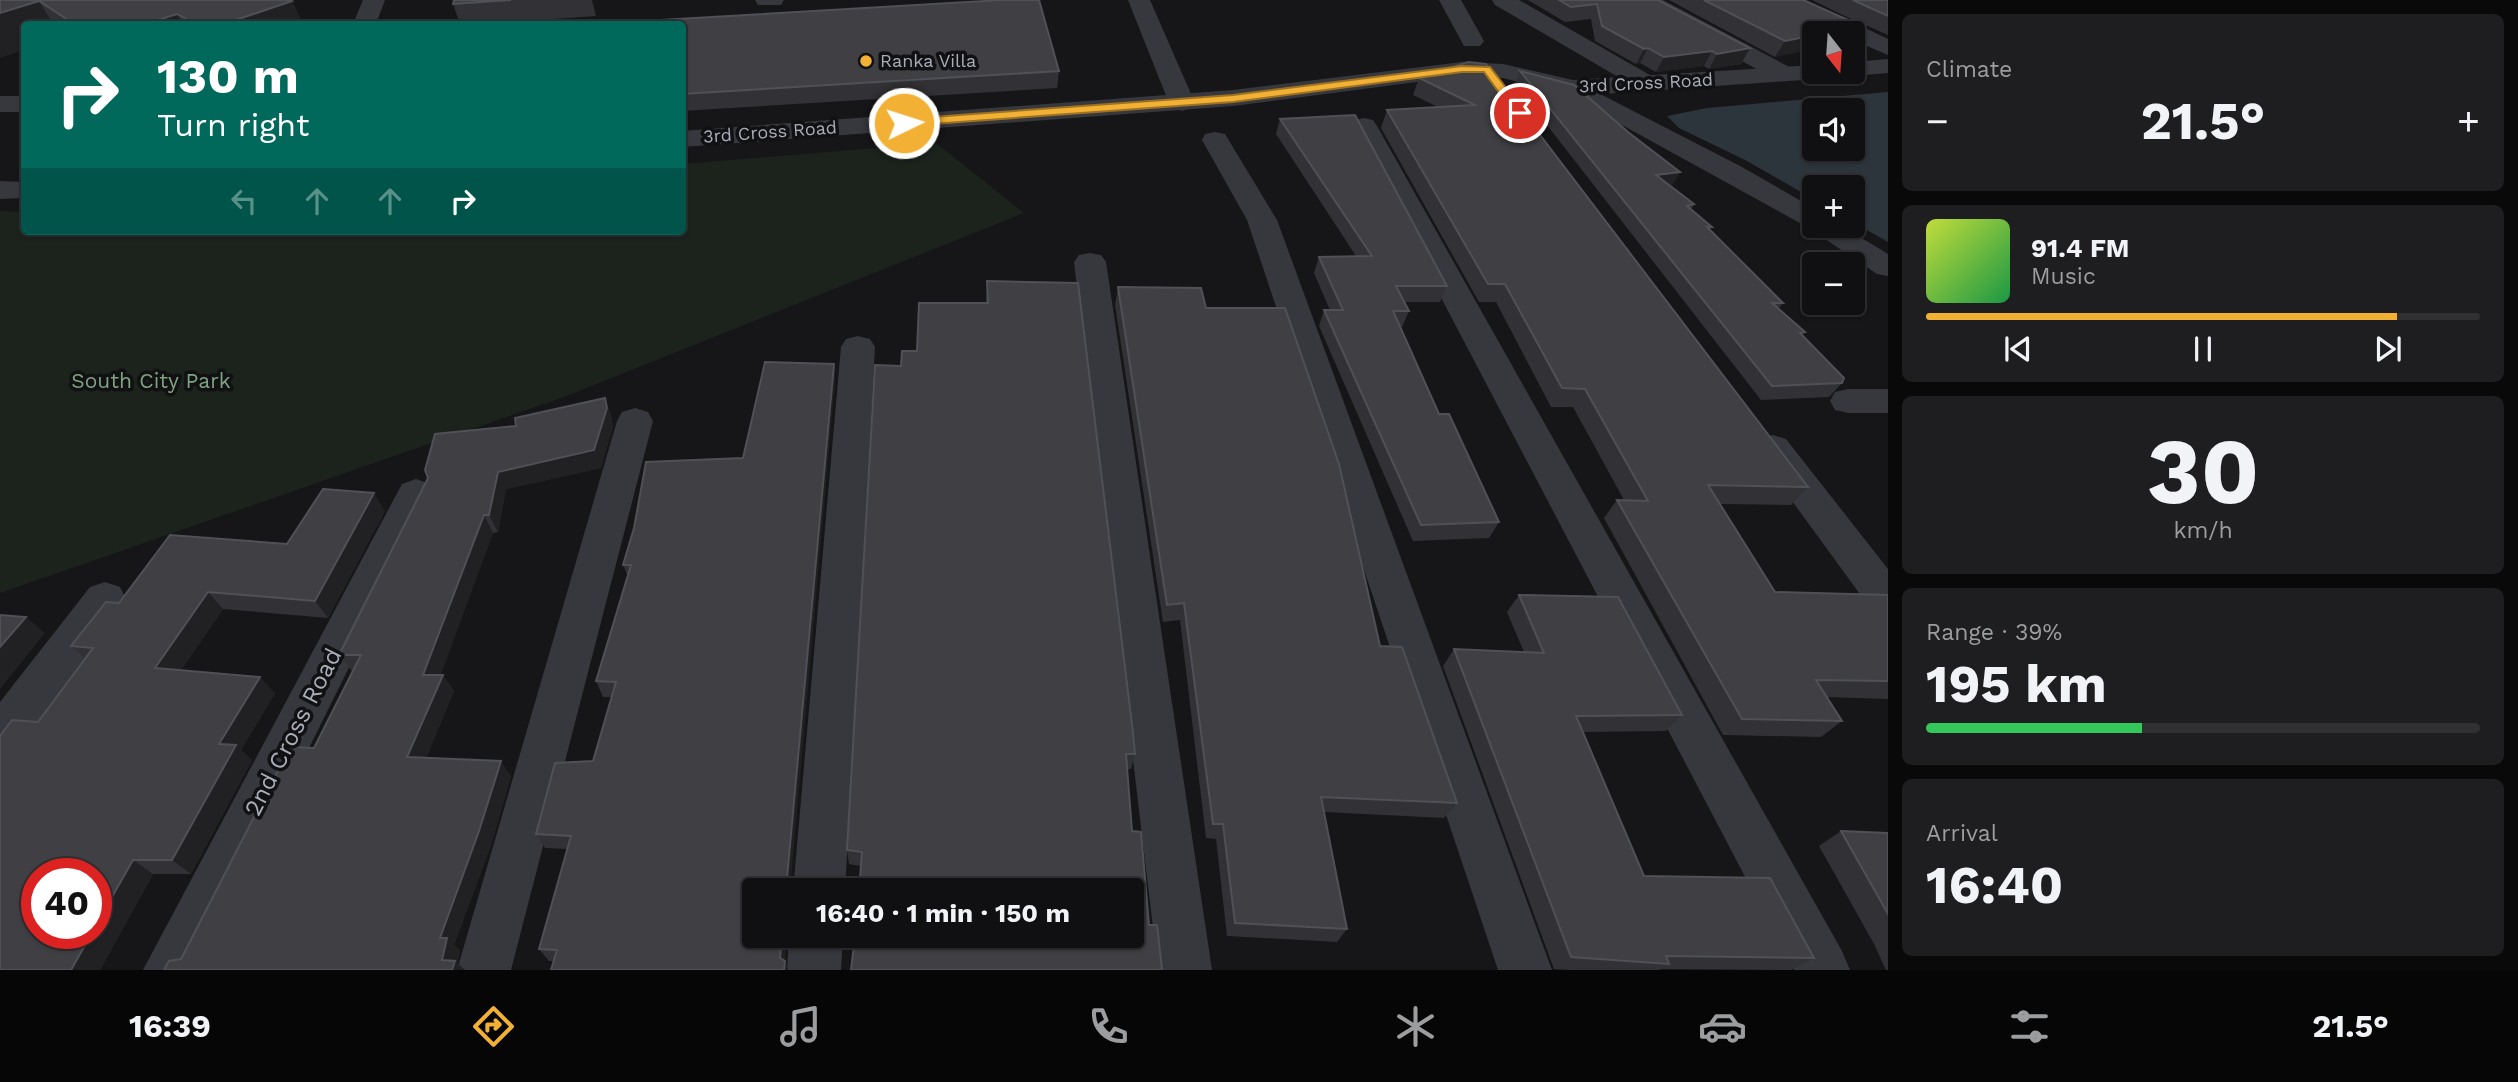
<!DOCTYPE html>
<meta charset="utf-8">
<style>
body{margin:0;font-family:"Work Sans",sans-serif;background:#1e1e20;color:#f1f3f6;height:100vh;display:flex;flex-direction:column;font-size:26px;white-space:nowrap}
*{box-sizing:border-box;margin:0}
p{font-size:23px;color:#9c9d9f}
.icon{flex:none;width:38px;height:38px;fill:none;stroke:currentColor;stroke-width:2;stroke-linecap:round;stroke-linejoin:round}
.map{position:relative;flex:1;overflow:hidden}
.drawer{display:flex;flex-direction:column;gap:14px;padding:14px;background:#09090a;width:630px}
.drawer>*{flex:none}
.banner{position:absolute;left:21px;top:21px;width:665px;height:214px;border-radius:7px;box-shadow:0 2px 5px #0004,0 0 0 2px #303032;background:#00695c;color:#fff;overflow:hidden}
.needle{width:46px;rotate:163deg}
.controls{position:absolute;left:1802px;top:21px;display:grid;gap:14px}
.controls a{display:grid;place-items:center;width:63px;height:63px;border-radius:7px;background:#101012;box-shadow:0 2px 5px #0004,0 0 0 2px #303032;font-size:35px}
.speed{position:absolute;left:21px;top:858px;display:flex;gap:14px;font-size:35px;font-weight:700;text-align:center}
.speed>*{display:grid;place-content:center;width:91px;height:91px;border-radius:50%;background:#101012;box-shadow:0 2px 5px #0004,0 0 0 2px #303032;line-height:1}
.speed .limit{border:10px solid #d22;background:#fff;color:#111}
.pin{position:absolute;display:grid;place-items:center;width:60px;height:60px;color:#fff;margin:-30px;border:4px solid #fff;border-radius:50%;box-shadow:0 2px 7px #0007}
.me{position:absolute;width:77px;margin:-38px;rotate:86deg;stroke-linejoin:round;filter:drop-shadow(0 0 5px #0008)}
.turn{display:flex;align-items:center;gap:24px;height:147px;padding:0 21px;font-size:32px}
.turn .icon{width:91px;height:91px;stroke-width:2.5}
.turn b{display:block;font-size:49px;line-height:60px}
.lanes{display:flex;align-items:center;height:66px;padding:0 21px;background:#0003;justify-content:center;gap:35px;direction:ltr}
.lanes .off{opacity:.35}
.big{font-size:52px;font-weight:700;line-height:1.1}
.drawer .tile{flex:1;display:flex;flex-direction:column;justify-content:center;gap:10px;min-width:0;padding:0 24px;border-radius:10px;background:#1e1e20}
.drawer .dial{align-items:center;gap:0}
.dial b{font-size:91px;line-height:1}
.song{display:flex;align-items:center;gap:21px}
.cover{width:84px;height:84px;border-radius:10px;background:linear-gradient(135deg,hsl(70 70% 55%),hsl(140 70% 35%))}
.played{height:7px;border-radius:4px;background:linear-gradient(90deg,#f2b134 85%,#303032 85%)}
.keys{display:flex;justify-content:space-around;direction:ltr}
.heat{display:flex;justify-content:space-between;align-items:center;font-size:38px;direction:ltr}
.charge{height:10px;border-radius:5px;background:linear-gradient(90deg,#34c759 39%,#303032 0)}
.trip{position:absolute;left:742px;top:878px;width:402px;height:70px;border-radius:7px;background:#101012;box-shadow:0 2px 5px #0004,0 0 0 2px #303032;font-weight:700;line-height:70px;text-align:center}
.tabs{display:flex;height:112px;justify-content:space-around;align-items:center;background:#060607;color:#9c9d9f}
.tabs .icon{width:49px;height:49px}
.tabs .selected{color:#f2b134}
.tabs b{font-size:32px;color:#f1f3f6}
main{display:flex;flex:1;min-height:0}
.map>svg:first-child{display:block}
.green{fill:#1c231d}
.water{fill:#2c353c;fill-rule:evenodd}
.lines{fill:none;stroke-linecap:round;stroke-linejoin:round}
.minor{fill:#37383d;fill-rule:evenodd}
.tertiary{fill:#37383d;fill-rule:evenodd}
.wall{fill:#323236}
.shaded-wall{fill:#212124}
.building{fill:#3f3f44;stroke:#4f5156;stroke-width:2}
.route{fill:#f2b134;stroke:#9d7322;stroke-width:2}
.poi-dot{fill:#f2b134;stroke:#111113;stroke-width:2.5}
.labels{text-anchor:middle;stroke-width:7;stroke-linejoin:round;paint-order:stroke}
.far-poi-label{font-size:18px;fill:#a8adb8;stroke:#111113;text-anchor:start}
.far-street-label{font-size:18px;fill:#a8adb8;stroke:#111113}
.park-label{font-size:21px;fill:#7fa381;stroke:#111113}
.near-street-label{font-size:24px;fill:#a8adb8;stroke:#111113}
</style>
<main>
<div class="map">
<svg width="1888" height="970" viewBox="0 0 1888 970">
<rect width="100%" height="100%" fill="#161618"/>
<polygon class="green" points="936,143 1024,213 564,397 0,593 0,211 24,212 24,231 682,231 683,164"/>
<path class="water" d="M1888 92V242L1853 222V187H1815V200L1747 161 1679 128 1667 116 1707 108ZM1815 110H1853V149H1815Z"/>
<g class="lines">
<g class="minor">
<polygon points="363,0 385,0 376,24 353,24"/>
<polygon points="755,0 784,0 781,5 758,5"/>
<polygon points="1128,0 1150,0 1195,103 1191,108 1182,111 1173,108 1169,103"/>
<polygon points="1439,0 1461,0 1484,41 1480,46 1464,46"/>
<polygon points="1492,0 1519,0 1655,78 1659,83 1655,88 1646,91 1637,88 1495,5"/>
<polygon points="1635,0 1663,0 1793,69 1796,74 1793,79 1784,81 1775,79 1638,5"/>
<polygon points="1777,0 1806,0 1888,39 1888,55 1853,40 1853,33 1839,33 1780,5"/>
<polygon points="1573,80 1742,167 1815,209 1815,226 1842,226 1888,254 1888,276 1877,274 1809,228 1564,93 1560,88 1564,83"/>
<rect x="0" y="96" width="24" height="16"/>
<polygon points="1364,118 1373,120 1377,126 1842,951 1850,970 1794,970 1351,126 1355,120"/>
<polygon points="1215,132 1225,134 1277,220 1552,970 1498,970 1247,220 1202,140 1205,134"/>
<polygon points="1090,253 1101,255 1106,262 1212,970 1158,970 1074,262 1079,255"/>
<polygon points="858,336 870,339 875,347 845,891 793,891 841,347 846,339"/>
<polygon points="1848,389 1888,389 1888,413 1848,413 1835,410 1830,401 1835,392"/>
<polygon points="635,408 648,412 653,421 511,970 457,970 617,421 622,412"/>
<polygon points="1773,435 1786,439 1888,569 1888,617 1873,612 1760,457 1754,448 1760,439"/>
<polygon points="416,479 430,484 435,494 199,970 143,970 402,484"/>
<polygon points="105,582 120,587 126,599 120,611 17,753 0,759 0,702 90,587"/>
<polygon points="789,936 843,936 841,970 787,970"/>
</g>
<g class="tertiary">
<polygon points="1888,59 1888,73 1853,76 1843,72 1853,72 1853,62"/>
<polygon points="1462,62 1503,64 1573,80 1815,65 1815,72 1829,72 1826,77 1817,79 1573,96 1503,78 1462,76 1233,106 682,147 682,131 1233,90"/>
<polygon points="0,181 24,182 24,198 0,199"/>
</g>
</g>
<g class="wall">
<polygon points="0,0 292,1 303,24 24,24"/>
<polygon points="454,0 592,0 596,16 482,24 460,24 453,4"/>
<polygon points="1528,0 1658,0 1750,48 1741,64 1709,69 1704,66 1656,72 1640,63 1636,64 1595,41 1591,19 1565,22"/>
<polygon points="1669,0 1803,0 1848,20 1855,21 1812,0 1888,0 1888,35 1861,23 1775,57"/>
<polygon points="682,24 1059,71 1057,88 682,111"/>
<polygon points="1468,62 1808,487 1791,505 1720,504 1775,592 1888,595 1888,699 1827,697 1842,721 1821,737 1723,735 1604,518 1617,500 1624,500 1573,407 1551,407 1496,302 1479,302 1381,128 1387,110 1438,107 1413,95 1419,78"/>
<polygon points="1520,71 1672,186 1670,186 1694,204 1691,210 1712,227 1710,230 1783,303 1778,309 1805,332 1802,335 1842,383 1829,397 1761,400 1515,84"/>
<polygon points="1280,119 1447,286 1440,302 1404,302 1409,311 1402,327 1400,327 1439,414 1499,522 1489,538 1413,541 1319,326 1324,310 1330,310 1314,273 1319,257 1356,256 1276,134"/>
<polygon points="987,281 1135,754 1131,769 1127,769 1132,831 1149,925 1162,970 861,866 849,864 847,850 901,366 917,351 986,303"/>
<polygon points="1118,287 1206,308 1380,646 1457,803 1444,818 1324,812 1347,929 1337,942 1227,936 1216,839 1206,838 1180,620 1163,622 1115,305"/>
<polygon points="834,364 835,381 754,936 786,936 785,961 788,970 551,970 554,961 549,961 539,949 567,849 545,848 536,834 593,761 612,697 603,697 596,681 628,577 623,565 743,458"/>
<polygon points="605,398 611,416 613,426 601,468 506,489 498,532 493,533 440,675 443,675 454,691 426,758 511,776 491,845 454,945 460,951 457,963 181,959 314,748 352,671 339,655 516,426"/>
<polygon points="385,511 328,618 223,609 181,670 275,693 241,750 252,760 191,874 153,874 100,970 0,970 38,722 85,658 71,646 119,603 287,544"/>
<polygon points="1519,595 1682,715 1666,731 1583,732 1644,876 1814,958 1791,970 1661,969 1659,970 1571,970 1554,969 1443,666 1454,649 1524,652 1507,612"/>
<polygon points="1841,831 1888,833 1888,970 1886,970 1874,944 1819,846"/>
</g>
<g class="shaded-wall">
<polygon points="39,1 53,24 24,24 24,50 0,58 0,13"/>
<polygon points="292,1 303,24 224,24"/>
<polygon points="177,14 183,24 145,24"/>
<polygon points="1861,26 1853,38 1853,33 1826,33"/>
<polygon points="1815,35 1815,49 1775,57 1785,41"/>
<polygon points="1648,48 1640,63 1636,64 1644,49"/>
<polygon points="1750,48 1741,64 1709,69 1717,54"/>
<polygon points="1712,51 1704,66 1656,72 1664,57"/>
<polygon points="1680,172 1672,186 1648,189 1656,175"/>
<polygon points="834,364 835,381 790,891 787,878"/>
<polygon points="605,398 611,416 613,426 601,468 506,489 498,532 489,515 498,472"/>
<polygon points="374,493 385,511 328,618 315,601"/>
<polygon points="484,515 493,533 435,691 423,675"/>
<polygon points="208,592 223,609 172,684 155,668"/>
<polygon points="26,617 45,633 0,689 0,647"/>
<polygon points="443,675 454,691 420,773 407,757"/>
<polygon points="260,677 275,693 241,750 252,760 191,874 172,860 219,744"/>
<polygon points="501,761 511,776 491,845 454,945 460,951 457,963 465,970 452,970 442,960 440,938"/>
<polygon points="133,860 153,874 100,970 71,970 92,933 96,933 96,925"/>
<polygon points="796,880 799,891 795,891"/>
<polygon points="782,936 786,936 785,961 788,970 784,970 780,958"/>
</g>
<g class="building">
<polygon points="0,0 290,0 292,1 224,24 195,24 177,14 145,24 74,24 39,1 0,13"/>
<polygon points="454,0 511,0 453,4"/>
<polygon points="1002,0 1039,0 1059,71 682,94 682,24 661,24 661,20"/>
<polygon points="1559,0 1658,0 1750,48 1717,54 1712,51 1664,57 1648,48 1644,49 1602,26 1597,4 1571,7"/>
<polygon points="1704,0 1803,0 1848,20 1860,21 1861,26 1826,33 1815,33 1815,35 1785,41"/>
<polygon points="1853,0 1888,0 1888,16"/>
<polygon points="1468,62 1486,64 1808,487 1708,485 1775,592 1888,595 1888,681 1816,680 1842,721 1742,719 1617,500 1648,501 1585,389 1562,388 1505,284 1488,284 1387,110 1475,105 1419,78"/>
<polygon points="1520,71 1574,85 1628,132 1680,172 1656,175 1694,204 1687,206 1712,227 1707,227 1783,303 1772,303 1805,332 1800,333 1844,378 1842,383 1772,386"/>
<polygon points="1355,115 1447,286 1396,286 1409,311 1393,311 1439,414 1449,414 1499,522 1421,525 1324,310 1343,310 1319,257 1372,256 1280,119"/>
<polygon points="987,281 1078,283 1133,733 1135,754 1126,754 1132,831 1141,832 1149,925 1157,925 1162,970 851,970 855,936 1132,936 1132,891 859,891 862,852 847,850 875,365 901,366 902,351 917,351 919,303 988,303"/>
<polygon points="1118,287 1201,288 1206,308 1285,308 1339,464 1380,646 1402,647 1457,803 1321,797 1347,929 1235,923 1223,824 1213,824 1184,603 1167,605"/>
<polygon points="765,362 834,364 787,878 796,880 795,891 754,891 754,936 782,936 780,958 785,961 784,970 551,970 557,950 539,949 571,836 536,834 555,763 593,761 616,682 596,681 631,565 623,565 634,528 646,462 743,458"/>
<polygon points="605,398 607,408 594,450 498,472 489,515 484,515 423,675 443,675 407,757 501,761 479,831 440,938 447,938 442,960 455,961 452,970 164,970 169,961 181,959 290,747 314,748 361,655 339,655 428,478 425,470 435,434 516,426 515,418"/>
<polygon points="323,489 374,493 315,601 208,592 155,668 260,677 219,744 236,745 172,860 133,860 96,925 96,873 37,873 37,933 92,933 71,970 0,970 0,736 12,720 38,722 93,648 71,646 106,602 119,603 170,535 287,544"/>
<polygon points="1519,595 1618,597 1682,715 1576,716 1644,876 1770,878 1814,958 1666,956 1669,964 1571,957 1454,649 1544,653"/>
<polygon points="0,615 26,617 0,647"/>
<polygon points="1841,831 1888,833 1888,914"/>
</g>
<polygon class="route" points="1462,66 1490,67 1524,111 1524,116 1516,116 1484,72 1462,72 1233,102 904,126 899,123 904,119 1233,95"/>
<circle class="poi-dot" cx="866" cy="61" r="7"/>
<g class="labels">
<g class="far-poi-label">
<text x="880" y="67">Ranka Villa</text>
</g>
<g class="far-street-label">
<text transform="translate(1646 83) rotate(-3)" y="6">3rd Cross Road</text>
<text transform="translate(770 132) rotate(-4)" y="6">3rd Cross Road</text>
</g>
<g class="park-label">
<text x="151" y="388">South City Park</text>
</g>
<g class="near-street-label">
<text transform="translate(293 732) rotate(-63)" y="8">2nd Cross Road</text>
</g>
</g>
</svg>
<div class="controls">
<a><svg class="needle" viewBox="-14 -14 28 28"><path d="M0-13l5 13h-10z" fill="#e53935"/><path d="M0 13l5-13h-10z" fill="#9c9d9f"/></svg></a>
<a><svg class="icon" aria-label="sound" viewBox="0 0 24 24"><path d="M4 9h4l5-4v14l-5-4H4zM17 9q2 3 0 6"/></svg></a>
<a>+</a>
<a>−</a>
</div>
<div class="speed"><div class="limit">40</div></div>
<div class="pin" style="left:1520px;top:113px;background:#d93025"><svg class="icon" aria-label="arrive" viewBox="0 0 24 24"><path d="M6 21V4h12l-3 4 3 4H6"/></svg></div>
<svg class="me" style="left:904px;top:123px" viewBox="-20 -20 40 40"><circle r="17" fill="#f2b134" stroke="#fff" stroke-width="3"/><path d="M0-11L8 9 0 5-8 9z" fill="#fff"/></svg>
<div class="trip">16:40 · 1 min · 150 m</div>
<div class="banner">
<div class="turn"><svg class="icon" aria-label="right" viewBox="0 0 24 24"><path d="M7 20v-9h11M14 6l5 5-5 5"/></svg><div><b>130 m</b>Turn right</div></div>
<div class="lanes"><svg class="icon off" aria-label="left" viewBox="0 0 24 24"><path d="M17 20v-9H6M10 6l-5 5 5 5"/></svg><svg class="icon off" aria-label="ahead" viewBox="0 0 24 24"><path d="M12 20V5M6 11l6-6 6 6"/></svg><svg class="icon off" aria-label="ahead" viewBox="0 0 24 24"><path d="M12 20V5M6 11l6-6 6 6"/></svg><svg class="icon" aria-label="right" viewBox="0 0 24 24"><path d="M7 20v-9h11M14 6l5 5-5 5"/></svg></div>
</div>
</div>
<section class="drawer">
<div class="tile"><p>Climate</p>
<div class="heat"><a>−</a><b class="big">21.5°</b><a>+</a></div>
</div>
<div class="tile">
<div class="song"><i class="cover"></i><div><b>91.4 FM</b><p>Music</p></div></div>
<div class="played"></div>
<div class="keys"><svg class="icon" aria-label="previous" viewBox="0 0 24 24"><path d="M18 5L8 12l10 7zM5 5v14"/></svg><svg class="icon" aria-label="pause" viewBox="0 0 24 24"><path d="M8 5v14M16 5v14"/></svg><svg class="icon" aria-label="next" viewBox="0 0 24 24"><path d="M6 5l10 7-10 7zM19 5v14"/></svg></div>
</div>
<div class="tile dial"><b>30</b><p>km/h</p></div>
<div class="tile"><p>Range · 39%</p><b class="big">195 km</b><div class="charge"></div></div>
<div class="tile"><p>Arrival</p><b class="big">16:40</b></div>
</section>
</main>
<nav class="tabs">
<b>16:39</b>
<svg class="icon selected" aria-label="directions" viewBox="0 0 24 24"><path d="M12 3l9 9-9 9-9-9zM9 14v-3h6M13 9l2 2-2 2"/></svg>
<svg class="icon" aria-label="music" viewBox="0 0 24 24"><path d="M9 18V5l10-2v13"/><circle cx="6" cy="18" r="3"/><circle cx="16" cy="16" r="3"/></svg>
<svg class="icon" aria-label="phone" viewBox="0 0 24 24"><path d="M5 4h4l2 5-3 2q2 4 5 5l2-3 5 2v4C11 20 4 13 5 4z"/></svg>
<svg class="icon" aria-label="climate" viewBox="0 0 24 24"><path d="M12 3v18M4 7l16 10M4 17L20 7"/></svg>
<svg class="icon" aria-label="car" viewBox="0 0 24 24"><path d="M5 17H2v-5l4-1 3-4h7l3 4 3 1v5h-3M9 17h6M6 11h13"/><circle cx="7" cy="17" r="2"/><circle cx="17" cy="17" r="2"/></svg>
<svg class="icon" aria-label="filters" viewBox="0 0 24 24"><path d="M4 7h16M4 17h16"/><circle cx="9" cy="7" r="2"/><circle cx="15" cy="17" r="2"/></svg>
<b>21.5°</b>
</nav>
